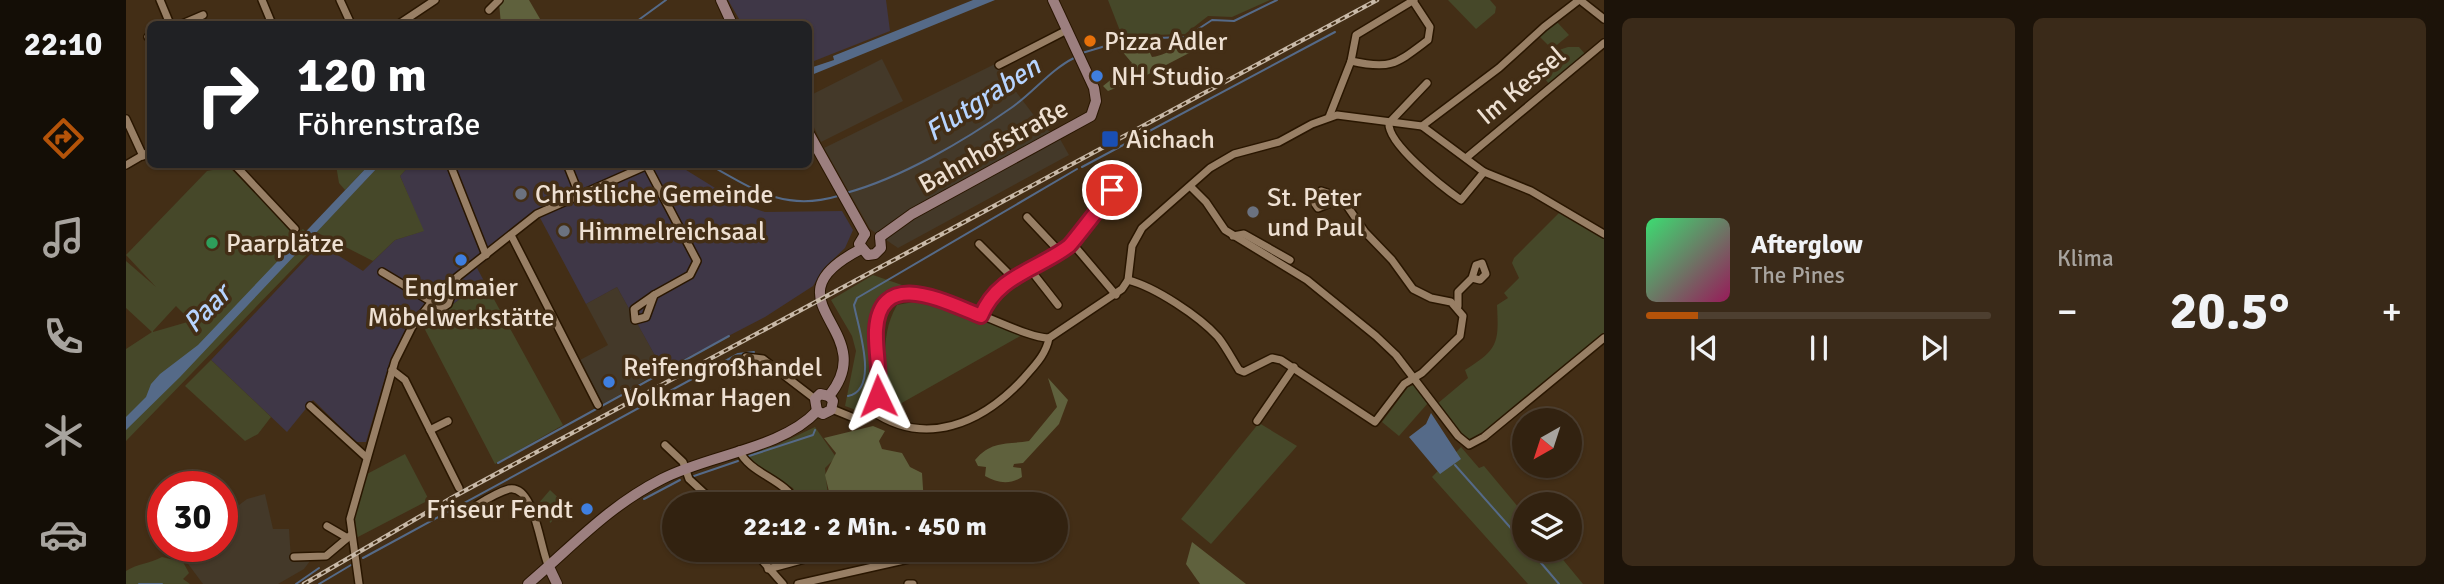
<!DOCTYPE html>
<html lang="de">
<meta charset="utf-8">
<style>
body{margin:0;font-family:Signika,sans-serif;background:#3a2a19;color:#f1f3f6;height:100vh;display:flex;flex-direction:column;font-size:26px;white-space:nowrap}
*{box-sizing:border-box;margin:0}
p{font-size:23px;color:#a8a49f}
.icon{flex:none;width:38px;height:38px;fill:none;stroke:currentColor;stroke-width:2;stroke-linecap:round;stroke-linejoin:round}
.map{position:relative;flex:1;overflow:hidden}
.sheet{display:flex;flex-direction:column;gap:18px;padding:18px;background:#1c1309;width:840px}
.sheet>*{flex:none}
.top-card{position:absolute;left:21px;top:21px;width:665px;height:147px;border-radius:10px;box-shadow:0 2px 5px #0004,0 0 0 2px #4d3f30;background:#202124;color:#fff;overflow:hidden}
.needle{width:46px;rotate:219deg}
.fabs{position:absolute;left:1386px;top:408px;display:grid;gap:14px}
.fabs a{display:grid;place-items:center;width:70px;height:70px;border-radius:50%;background:#322210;box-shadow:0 2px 5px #0004,0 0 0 2px #4d3f30;font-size:35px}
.speed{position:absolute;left:21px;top:471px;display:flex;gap:14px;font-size:35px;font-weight:700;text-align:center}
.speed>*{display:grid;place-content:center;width:91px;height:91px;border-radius:50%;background:#322210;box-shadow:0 2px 5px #0004,0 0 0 2px #4d3f30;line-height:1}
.speed .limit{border:10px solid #d22;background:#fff;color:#111}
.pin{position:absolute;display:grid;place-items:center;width:60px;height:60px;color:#fff;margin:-30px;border:4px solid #fff;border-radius:50%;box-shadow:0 2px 7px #0007}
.me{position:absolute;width:77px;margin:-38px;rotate:358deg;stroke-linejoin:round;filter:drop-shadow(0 0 5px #0008)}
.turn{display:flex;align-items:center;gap:24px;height:147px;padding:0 35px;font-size:32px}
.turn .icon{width:91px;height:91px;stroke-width:2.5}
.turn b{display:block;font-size:49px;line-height:60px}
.big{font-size:52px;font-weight:700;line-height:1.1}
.sheet .tile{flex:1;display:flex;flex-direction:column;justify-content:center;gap:10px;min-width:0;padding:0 24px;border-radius:10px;background:#3a2a19}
.song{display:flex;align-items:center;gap:21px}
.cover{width:84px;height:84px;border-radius:10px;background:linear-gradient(135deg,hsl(140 70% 55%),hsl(330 70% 35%))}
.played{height:7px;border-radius:4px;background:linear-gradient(90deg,#b45309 15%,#4d3f30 15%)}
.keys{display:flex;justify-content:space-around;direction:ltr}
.heat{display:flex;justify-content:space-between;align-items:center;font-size:38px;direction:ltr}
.sheet .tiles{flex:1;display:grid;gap:18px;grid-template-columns:repeat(2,1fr)}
.trip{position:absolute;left:536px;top:492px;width:406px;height:70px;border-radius:35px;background:#322210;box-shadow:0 2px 5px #0004,0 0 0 2px #4d3f30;font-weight:700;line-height:70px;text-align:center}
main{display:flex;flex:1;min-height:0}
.tab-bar{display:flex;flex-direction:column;width:126px;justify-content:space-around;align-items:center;background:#140e06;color:#a8a49f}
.tab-bar .icon{width:49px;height:49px}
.tab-bar .selected{color:#b45309}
.tab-bar b{font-size:32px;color:#f1f3f6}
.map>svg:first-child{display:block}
.commercial{fill:#443929}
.industrial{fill:#3f3747}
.green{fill:#464829;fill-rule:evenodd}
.forest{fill:#5f613d}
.water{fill:#556a88}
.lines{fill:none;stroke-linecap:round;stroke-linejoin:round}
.stream{stroke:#556a88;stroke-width:2}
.street-casing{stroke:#291600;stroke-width:10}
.secondary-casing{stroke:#291600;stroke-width:12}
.street{stroke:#987f65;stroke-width:7}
.secondary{stroke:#9c7f7f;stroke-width:10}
.rail-casing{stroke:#c8b9a8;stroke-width:4.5}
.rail{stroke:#432e16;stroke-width:2;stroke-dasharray:5;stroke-linecap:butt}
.route-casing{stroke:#92132f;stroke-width:18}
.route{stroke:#e11d48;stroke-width:12}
.food-dot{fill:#e8710a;stroke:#432e16;stroke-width:2.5}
.shop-dot{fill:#3f7fe0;stroke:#432e16;stroke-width:2.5}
.transit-dot{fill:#1a4fb4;stroke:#432e16;stroke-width:2.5}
.worship-dot{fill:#6b7280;stroke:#432e16;stroke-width:2.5}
.leisure-dot{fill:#2e9e5b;stroke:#432e16;stroke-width:2.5}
.labels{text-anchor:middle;stroke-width:7;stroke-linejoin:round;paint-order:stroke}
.poi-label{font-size:26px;fill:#eee0d2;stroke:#432e16;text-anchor:start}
.street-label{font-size:26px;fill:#eee0d2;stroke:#432e16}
.water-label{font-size:28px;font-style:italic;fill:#b7d4ff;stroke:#432e16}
</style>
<main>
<nav class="tab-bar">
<b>22:10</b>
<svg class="icon selected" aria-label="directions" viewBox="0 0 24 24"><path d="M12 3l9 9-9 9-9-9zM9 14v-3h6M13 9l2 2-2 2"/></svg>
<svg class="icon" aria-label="music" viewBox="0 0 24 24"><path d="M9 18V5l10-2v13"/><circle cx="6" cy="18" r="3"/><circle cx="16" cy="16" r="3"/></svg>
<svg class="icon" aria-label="phone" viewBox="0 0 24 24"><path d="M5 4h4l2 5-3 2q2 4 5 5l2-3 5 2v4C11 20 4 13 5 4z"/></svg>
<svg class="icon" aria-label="climate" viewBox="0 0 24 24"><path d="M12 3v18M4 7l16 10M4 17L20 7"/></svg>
<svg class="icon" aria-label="car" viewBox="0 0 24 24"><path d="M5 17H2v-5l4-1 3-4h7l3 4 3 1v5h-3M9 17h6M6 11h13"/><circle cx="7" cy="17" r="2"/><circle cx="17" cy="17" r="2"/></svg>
</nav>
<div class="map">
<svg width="1478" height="584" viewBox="0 0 1478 584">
<rect width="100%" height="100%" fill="#432e16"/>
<g class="commercial">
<polygon points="756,59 777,101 695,142 683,117 683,96"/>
<polygon points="869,64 916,126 934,139 943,155 772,248 744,229 698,148"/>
<polygon points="491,287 537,370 477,404 454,360 482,345 460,304"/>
<polygon points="139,494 147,529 163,529 165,560 184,561 178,569 152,584 77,584 51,549 55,546 96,546 96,518 121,499"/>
</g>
<g class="industrial">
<polygon points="602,0 760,0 764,31 683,63 682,24 616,24"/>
<polygon points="284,165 552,165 615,204 639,212 716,211 727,230 719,248 698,268 687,286 639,317 537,370 491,287 460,304 413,216 351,268 358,281 322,308 298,317 287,314 263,364 240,442 230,442 187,400 161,432 85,360 194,244 237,271 269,240 297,231 274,176"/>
</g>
<g class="green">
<polygon points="982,0 1144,0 1106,17 1082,16 1059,34 996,36"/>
<polygon points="1322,0 1364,0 1370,7 1369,13 1350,29"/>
<polygon points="1431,22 1443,35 1426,49 1413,36"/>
<polygon points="1442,47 1453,47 1459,54 1424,85 1410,68 1424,53"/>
<polygon points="210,165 243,165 219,190 213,183"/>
<polygon points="254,165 284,165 274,176 298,231 269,240 247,261 190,232"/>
<path d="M103 167 170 233 177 229 192 243 0 441V349L26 332 0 308V261L30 287 0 255 81 171ZM50 306 65 321 27 332V331Z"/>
<path d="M1434 212 1478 239V335L1353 436 1344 439 1337 437 1311 404 1342 378 1339 370C1372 349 1373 344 1371 305L1382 298 1378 293 1393 278 1386 263 1388 258Z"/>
<path d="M747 275 776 285C724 309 749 352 745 399L740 406 730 410 719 406 730 351 726 336 705 300Z"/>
<polygon points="358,281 437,425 369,464 294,320 322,308"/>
<path d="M798 300 896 335 758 413 752 409C766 375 750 341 771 305Z"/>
<polygon points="85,360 145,417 132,434 119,441 59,386"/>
<polygon points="1288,385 1302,403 1273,436 1256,422 1282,387"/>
<polygon points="1133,423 1171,446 1085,544 1055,519"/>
<polygon points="689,427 710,457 699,468 702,497 674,504 667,488 622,460 620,455 623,451 649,446"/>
<polygon points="1335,447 1353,468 1358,466 1398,514 1398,550 1429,550 1457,584 1402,584 1306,477"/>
<polygon points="279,454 303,500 230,538 228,520 239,475"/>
<polygon points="424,490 442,507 424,523 420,506 412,504"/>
<path d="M36 557 57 562 63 573 57 579 64 584H0V571C12 563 23 564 36 557Z"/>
</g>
<g class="forest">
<polygon points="377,0 403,0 417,24 375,24 373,3"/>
<path d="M1076 37 1090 39 1017 77 982 91 977 86 1006 63 995 50 1002 43 1020 45 1026 57C1046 55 1055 38 1076 37Z"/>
<path d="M922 378 942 400 933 424 897 463 888 464 887 467 895 468 896 477C884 485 871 483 859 476L860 467 852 466 849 460C866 440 880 445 903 441L931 407Z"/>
<polygon points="747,426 759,431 753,441 756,449 776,453 784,467 796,473 798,504 706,504 699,475 710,453 698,438"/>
<polygon points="1066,542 1120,584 1074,584 1060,564"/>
</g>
<g class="water">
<polygon points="847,0 869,0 683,76 683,66 684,68 708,60 707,56"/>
<polygon points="243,165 254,165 54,377 0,430 0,417 20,397 25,384 34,374 72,345"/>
<polygon points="1305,413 1335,459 1314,474 1283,437 1300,424"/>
</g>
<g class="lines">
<g class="stream">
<polyline points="507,24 540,0"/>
<polyline points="956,53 1003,39 1060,37 1086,20 1108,21 1151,0"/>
<path d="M582 164C627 189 658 212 712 196"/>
<polyline points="956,167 1209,32"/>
<path d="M720 193C775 178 838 141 885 108 907 93 924 70 948 58"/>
<path d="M722 396C754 390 732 327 728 305L731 298 951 169"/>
<polyline points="623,456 687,435 689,430"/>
<polyline points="372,463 603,336"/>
<polyline points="1329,465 1398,543"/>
<polyline points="568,476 612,461"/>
<polyline points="518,499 554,480"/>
<polyline points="1404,550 1433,584"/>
<polyline points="237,558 612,354 628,352"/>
<polyline points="13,584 36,584"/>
<polyline points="170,584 193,568"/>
<polyline points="193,584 225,565"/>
</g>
<defs>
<g id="street">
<polyline points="34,0 44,24"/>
<polyline points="136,0 146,24"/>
<polyline points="214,0 225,24"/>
<polyline points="1454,0 1478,19"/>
<polyline points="363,10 373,0"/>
<polyline points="56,24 77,15"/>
<polyline points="273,24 309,0"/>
<polyline points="22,37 24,36"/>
<path d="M1225 61C1265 70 1270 64 1302 40L1304 27 1287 1"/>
<polyline points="873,65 941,30"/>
<path d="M1301 83 1263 123C1261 144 1318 188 1335 200L1358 172"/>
<polyline points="1203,117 1225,61 1230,35 1288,0"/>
<polyline points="0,119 17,156"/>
<polyline points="1296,126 1373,68 1418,27 1453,0"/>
<polyline points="1340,158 1478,43"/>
<polyline points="108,164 169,229"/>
<polyline points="324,164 360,255"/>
<polyline points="441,164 453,194"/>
<polyline points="0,165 24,151"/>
<polyline points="521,166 571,261 564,275 528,295"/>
<polyline points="1065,187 1080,202 1099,230 1181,280 1250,336 1270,355 1332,436 1343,445 1358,437 1478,338"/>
<polyline points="901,217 933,251"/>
<polyline points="385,235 472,405"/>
<polyline points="1107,236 1118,234 1164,260"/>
<polyline points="946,243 986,190"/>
<polyline points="853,244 886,277"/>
<polyline points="903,268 932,305"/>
<polyline points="256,272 316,308 322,304 331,278"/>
<path d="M1002 280C1029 287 1073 316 1092 337 1100 347 1106 359 1113 370L1118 372 1146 358 1155 360 1249 422 1278 384 1296 373 1334 336 1337 316 1325 302 1305 298 1287 289 1266 260 1239 232 1217 200C1210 196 1203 193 1195 191L1185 198 1192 208 1214 199"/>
<polygon points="528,295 520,317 509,320 508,309"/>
<polyline points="1332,306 1332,292 1346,278 1350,265 1356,263 1360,274 1354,280 1346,278"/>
<path d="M855 316C872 275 914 268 946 243L990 295"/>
<polyline points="923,338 996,289 1002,280 1006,246 1016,228 1084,168 1108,154 1153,142 1186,124 1211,115 1296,126 1358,172 1405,191 1478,234"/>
<polyline points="620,357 637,359 689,399"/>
<polyline points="266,370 279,380 333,488"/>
<polyline points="184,406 240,457"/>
<path d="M706 409 728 418 749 406C762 379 744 345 752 315 769 257 887 339 923 338"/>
<path d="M746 411C800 448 856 423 897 379 908 366 920 355 923 338"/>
<polyline points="1131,421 1168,367"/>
<polyline points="304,430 322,421"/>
<polyline points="539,445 557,462 563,479 590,504"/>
<path d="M613 450C624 475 659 478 671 504"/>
<path d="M339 512C352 505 368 493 383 489 409 484 414 550 423 567"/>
<polyline points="201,526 220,537"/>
<polyline points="627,550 657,584"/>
<polyline points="168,557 200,556 225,535"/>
<polyline points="642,569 690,556"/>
<polyline points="233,584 224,519 269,361 286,327 316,289 411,214 524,164"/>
<polyline points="672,584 787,558"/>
<polyline points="782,584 787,584"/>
</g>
<g id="secondary">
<polyline points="595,0 606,24"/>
<polyline points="682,132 739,234"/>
<polyline points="739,234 733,244 742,255 749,254 755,248 754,237"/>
<polyline points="754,237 786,214 965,116 970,101 968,88 927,0"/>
<path d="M703 396C758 329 634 301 735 249"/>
<polyline points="691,411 697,414 705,410 707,401 703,396"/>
<polyline points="691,411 689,399 694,394 703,396"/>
<polyline points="423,567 431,584"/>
<path d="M402 584C447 546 481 507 536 479 581 455 656 449 691 411"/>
</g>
</defs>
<use href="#street" class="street-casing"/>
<use href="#secondary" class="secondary-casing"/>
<use href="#street" class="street"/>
<use href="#secondary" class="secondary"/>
<defs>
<polyline id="rail" points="178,584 329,496 1251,0"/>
</defs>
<use href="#rail" class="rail-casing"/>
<use href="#rail" class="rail"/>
</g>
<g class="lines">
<defs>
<path id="route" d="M752 396C755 374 749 352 750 330 754 266 821 303 855 316 871 276 911 270 943 246 946 243 983 196 986 190"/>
</defs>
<use href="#route" class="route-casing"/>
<use href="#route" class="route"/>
</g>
<circle class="food-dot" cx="964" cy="41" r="7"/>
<g class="shop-dot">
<circle cx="971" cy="76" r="7"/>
<circle cx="335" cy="260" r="7"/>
<circle cx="483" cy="382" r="7"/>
<circle cx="461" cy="509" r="7"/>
</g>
<rect class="transit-dot" x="975" y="130" width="18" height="18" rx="3.5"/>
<g class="worship-dot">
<circle cx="395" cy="194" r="7"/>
<circle cx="1127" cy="212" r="7"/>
<circle cx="438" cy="231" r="7"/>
</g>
<circle class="leisure-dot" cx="86" cy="243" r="7"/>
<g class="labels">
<g class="poi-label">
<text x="978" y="50">Pizza Adler</text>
<text x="985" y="85">NH Studio</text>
<text x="1000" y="148">Aichach</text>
<text x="409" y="203">Christliche Gemeinde</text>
<text x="1141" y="206">St. Peter<tspan x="1141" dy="30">und Paul</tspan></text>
<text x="452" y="240">Himmelreichsaal</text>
<text x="100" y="252">Paarplätze</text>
<text x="335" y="296" text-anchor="middle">Englmaier<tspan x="335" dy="30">Möbelwerkstätte</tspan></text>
<text x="497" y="376">Reifengroßhandel<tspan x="497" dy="30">Volkmar Hagen</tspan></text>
<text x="447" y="518" text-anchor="end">Friseur Fendt</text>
</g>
<g class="street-label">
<text transform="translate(1395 85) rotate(-40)" y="9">Im Kessel</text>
<text transform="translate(867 146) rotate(-29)" y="9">Bahnhofstraße</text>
</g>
<g class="water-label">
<text transform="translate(856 98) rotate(-33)" y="10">Flutgraben</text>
<text transform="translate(80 308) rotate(-46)" y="10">Paar</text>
</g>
</g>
</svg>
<div class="fabs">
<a><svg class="needle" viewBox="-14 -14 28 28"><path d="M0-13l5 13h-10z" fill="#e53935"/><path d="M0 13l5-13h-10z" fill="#a8a49f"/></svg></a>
<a><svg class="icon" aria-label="layers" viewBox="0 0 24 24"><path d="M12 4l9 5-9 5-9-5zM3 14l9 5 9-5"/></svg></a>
</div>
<div class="speed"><div class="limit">30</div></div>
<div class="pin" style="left:986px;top:190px;background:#d93025"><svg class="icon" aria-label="arrive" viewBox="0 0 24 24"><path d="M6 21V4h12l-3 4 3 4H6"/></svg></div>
<svg class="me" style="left:752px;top:396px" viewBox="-20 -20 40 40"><path d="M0-17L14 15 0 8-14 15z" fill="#e11d48" stroke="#fff" stroke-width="4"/></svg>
<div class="trip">22:12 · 2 Min. · 450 m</div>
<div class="top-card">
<div class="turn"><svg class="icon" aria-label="right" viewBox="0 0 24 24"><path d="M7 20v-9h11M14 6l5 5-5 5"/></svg><div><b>120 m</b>Föhrenstraße</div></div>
</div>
</div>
<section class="sheet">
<div class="tiles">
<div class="tile">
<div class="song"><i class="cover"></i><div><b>Afterglow</b><p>The Pines</p></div></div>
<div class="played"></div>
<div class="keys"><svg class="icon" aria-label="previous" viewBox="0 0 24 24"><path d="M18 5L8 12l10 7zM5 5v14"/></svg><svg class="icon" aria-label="pause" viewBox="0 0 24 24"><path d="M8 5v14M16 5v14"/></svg><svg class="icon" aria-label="next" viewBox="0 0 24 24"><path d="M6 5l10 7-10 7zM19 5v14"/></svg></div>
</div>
<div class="tile"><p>Klima</p>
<div class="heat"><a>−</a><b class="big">20.5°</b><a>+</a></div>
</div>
</div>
</section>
</main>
